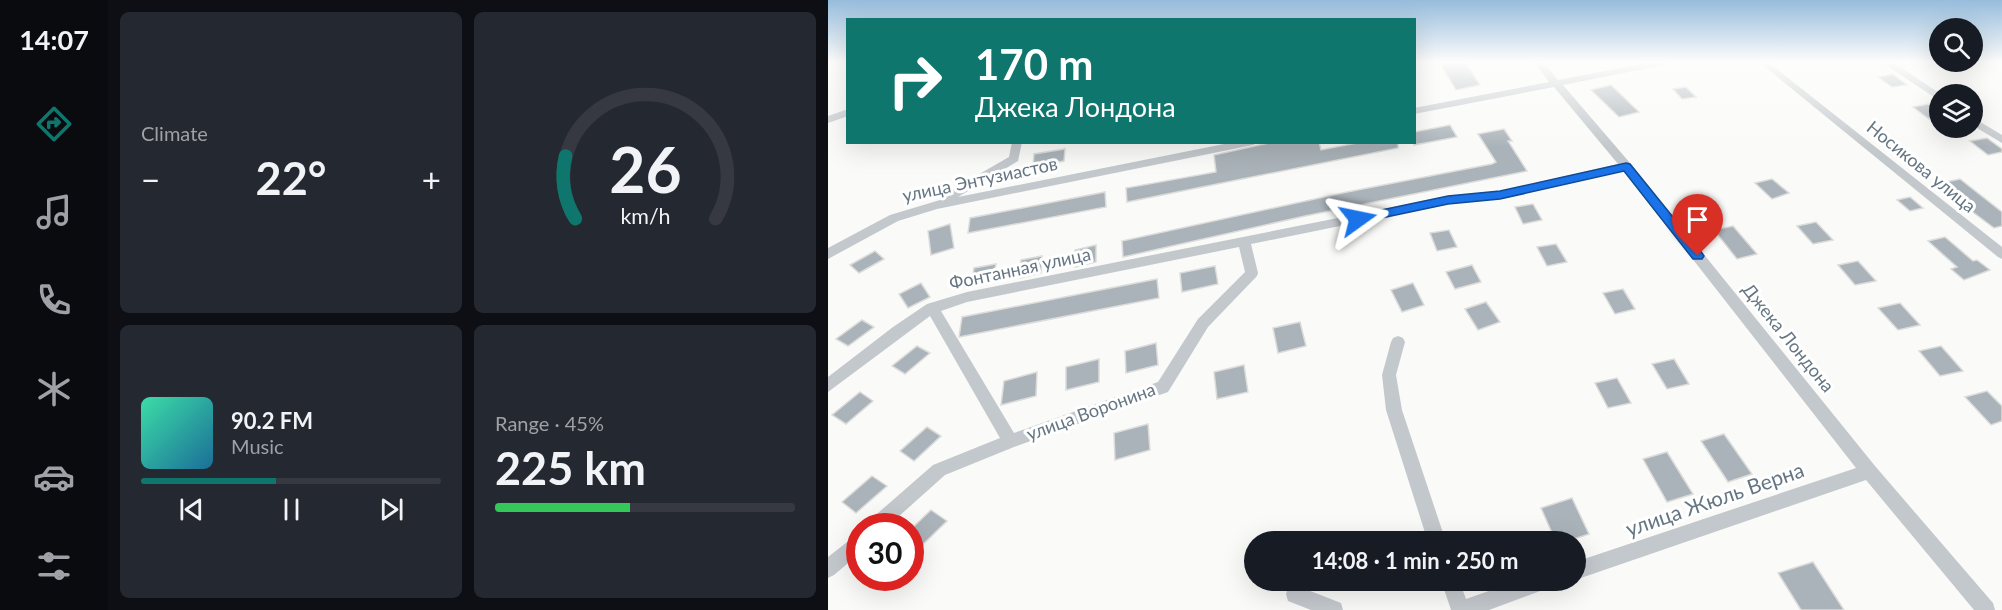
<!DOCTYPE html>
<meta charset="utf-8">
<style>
body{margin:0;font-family:Lato,sans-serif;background:#242831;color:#f1f3f6;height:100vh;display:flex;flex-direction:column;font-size:22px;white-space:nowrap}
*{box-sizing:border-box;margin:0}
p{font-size:20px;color:#9ea1a6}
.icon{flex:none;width:33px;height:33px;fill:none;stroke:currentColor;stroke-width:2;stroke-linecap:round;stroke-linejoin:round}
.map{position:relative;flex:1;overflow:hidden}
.sheet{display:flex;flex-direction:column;gap:12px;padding:12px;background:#0d0f14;width:720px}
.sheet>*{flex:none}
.top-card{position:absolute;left:18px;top:18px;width:570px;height:126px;border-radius:0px;box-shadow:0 6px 24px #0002;background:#0f766e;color:#fff;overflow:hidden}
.fabs{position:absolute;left:1101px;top:18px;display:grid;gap:12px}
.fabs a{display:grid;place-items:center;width:54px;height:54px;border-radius:50%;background:#171b24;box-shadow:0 6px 24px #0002;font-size:30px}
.speed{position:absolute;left:18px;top:513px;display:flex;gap:12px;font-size:30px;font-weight:700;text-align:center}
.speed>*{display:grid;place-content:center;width:78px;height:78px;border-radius:50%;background:#171b24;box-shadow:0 6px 24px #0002;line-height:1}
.speed .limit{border:9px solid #d22;background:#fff;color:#111}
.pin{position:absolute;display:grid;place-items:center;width:51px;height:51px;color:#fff;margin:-62px -26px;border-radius:50% 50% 50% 0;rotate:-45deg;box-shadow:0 0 6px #0007}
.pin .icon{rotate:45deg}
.me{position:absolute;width:66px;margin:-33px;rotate:78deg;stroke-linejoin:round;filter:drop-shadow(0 0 4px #0008)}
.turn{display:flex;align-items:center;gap:21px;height:126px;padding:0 30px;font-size:27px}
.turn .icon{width:78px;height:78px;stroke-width:2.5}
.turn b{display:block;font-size:42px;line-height:51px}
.big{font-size:45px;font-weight:700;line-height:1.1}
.sheet .widget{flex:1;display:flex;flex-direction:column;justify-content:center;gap:9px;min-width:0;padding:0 21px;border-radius:9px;background:#242831}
.sheet .dial{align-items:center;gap:0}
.dial svg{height:156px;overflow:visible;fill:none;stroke:#363941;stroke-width:7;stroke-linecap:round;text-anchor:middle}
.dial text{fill:#f1f3f6;stroke:none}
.song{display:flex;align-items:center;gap:18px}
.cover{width:72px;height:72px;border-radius:9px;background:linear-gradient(135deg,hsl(160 70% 55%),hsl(200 70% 35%))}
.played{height:6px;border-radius:3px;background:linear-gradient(90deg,#0f766e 45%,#363941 45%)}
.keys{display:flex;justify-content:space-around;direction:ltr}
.heat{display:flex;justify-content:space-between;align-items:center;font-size:33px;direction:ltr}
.charge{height:9px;border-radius:4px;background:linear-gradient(90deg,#34c759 45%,#363941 0)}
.sheet .tiles{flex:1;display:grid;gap:12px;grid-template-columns:repeat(2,1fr)}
.trip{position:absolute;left:416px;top:531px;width:342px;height:60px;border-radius:30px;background:#171b24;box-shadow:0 6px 24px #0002;font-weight:700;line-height:60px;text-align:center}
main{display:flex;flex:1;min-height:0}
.tab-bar{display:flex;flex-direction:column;width:108px;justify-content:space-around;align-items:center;background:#090b0e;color:#9ea1a6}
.tab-bar .icon{width:42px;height:42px}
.tab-bar .current{color:#0f766e}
.tab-bar b{font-size:27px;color:#f1f3f6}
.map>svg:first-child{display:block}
.building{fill:#aab3b9;stroke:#dcdcda;stroke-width:1.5}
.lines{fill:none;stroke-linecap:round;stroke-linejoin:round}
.street{fill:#c3c8cc;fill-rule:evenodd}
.route{fill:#1a73e8;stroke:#114b97;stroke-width:1.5}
.labels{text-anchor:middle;stroke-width:6;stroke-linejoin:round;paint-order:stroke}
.street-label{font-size:18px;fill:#657683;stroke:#fff}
.near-street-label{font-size:21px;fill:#657683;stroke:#fff}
</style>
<main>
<nav class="tab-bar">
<b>14:07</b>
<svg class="icon current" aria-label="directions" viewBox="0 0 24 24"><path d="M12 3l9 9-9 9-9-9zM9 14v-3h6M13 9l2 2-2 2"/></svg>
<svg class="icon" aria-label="music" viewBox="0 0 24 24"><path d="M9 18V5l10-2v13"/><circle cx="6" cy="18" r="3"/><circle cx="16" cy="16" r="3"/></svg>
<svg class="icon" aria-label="phone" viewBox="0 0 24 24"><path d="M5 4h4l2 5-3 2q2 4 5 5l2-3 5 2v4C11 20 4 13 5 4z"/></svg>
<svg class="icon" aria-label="climate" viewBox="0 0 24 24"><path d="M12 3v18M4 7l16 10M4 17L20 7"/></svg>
<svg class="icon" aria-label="car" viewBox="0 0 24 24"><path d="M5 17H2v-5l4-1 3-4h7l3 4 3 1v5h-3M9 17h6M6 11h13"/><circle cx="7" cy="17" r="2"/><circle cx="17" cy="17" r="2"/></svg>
<svg class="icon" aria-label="filters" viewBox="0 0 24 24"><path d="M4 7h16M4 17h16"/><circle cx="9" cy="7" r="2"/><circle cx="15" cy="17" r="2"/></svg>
</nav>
<section class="sheet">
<div class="tiles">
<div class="widget"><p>Climate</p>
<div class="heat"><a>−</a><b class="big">22°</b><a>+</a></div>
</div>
<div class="widget dial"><svg viewBox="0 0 100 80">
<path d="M14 69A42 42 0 1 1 86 69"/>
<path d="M14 69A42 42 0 0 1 9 37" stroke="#0f766e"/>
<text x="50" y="56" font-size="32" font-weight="700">26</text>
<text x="50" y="72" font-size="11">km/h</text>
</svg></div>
<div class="widget">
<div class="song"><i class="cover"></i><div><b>90.2 FM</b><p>Music</p></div></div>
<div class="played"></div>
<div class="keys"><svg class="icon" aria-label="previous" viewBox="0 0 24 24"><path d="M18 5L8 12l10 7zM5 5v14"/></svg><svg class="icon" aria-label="pause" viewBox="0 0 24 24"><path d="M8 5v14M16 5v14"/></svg><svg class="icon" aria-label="next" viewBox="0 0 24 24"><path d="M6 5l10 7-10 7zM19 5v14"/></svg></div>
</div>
<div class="widget"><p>Range · 45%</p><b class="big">225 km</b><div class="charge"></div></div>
</div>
</section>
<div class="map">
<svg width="1174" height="610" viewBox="0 0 1174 610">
<rect width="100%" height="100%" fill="#fafaf8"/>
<g class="building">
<polygon points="611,62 637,62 652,85 628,90"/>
<polygon points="1065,74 1079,85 1064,87 1050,77"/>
<polygon points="783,85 811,112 791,117 763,90"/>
<polygon points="858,87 868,97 854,99 845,89"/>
<polygon points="1101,104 1112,112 1112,117 1101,119 1085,107"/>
<polygon points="622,125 629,137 586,145 586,132"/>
<polygon points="676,129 684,141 680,141 699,171 477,216 295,257 294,241 519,192 664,164 668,162 650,134"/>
<polygon points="1159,138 1174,149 1174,152 1160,155 1142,141"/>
<polygon points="445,142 491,142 493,150 534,142 570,142 570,148 299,202 298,188 388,172 386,155"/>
<polygon points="237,149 236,161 205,167 206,154"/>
<polygon points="944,179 961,193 944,199 927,183"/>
<polygon points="1132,179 1174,212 1174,226 1166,228 1142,210 1137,212 1126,203 1140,200 1118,182"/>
<polygon points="277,192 278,207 140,233 142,218"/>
<polygon points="1082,197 1095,208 1082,211 1069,200"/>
<polygon points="705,204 714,220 695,224 687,207"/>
<polygon points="988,222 1005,240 985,244 969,226"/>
<polygon points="122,224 126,248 103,255 100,231"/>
<polygon points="905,226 929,254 909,259 886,230"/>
<polygon points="621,230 629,247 609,251 602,233"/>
<polygon points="1117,237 1145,261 1149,260 1162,270 1136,280 1123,269 1129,267 1100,241"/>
<polygon points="728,244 739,262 719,266 709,247"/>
<polygon points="268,245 268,262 247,267 247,250"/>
<polygon points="47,251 56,259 31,273 22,265"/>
<polygon points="214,256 213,273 192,278 193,260"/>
<polygon points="1030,261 1048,281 1027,285 1010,265"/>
<polygon points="168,264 165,281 143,286 146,268"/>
<polygon points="644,265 653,282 627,289 618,272"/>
<polygon points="387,266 390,284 354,292 352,273"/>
<polygon points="329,279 331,298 131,337 134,317"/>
<polygon points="93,283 102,297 80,308 71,294"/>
<polygon points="585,283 596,305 574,312 563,290"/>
<polygon points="795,289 807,309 787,314 775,293"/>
<polygon points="658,302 672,322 650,330 637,309"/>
<polygon points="1072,303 1092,325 1070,330 1050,308"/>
<polygon points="34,320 46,327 20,346 8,339"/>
<polygon points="472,322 478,346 450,353 445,328"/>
<polygon points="328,343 330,365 298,373 297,351"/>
<polygon points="89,346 102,353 77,374 64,366"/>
<polygon points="1113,346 1135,371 1112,376 1091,351"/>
<polygon points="271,359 271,382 238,390 238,367"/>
<polygon points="846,359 861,384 839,389 824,364"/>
<polygon points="416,365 420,392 389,399 386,372"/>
<polygon points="209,372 208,396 173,405 176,381"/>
<polygon points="789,378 803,403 780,408 767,383"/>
<polygon points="1159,391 1174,406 1174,421 1163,425 1137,397"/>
<polygon points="32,392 45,401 18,424 4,415"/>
<polygon points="320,424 322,450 287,460 286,433"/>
<polygon points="99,427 113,436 86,461 72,451"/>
<polygon points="896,434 924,474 900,482 873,441"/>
<polygon points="839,452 865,494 839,502 815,459"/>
<polygon points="44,476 59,486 28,513 14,502"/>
<polygon points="744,498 761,534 737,542 728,542 713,508"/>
<polygon points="103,510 119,521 89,550 82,545 82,530"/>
<polygon points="985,562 1016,610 973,610 950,573"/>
</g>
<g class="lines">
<g class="street">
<path d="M706 62H715L730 80 824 62H840L836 65 735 85 802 163 1047 466 1165 603 1167 610H1146L1038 480 747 580V562L1028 468 795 170 672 199 620 204 423 244 430 273 429 276 380 327 340 392 186 447 117 475 60 526H40L42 520 105 465 172 438 102 316 0 392V377L65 327 99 304 139 292 620 196 672 191 790 164 726 87 586 114V108L721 82ZM411 247 417 272 370 319 330 382 186 433 113 311 139 302Z"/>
<polygon points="931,62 940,62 1174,247 1174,259 1170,257"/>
<polygon points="1053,62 1064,62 1113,94 1112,94 1112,101"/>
<polygon points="20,109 20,116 0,123 0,116"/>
<polygon points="1144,117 1174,135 1174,143 1144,125"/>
<polygon points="184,142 194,142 190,161 130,197 406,142 430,142 425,145 109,209 70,221 0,259 0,248 62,215 112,200 113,196 181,157"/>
<polygon points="570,336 575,338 577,342 568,375 574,410 618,542 600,542 558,410 554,375 563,342 565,338"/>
<polygon points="32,532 32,553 6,575 0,578 0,557"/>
<polygon points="613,580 631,580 638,599 692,580 729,580 726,586 661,610 623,610"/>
<polygon points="467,585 513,603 515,610 483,610 460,601 458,594 460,587"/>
</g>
</g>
<linearGradient id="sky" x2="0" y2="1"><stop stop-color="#96bcdc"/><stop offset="0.42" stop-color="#fdfdfc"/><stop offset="1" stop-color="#fdfdfc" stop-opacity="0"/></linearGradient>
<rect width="1174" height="147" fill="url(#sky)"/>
<polygon class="route" points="798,163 802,164 874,253 876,256 874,259 865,259 796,171 672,199 620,204 530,223 523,219 530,215 620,196 672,191"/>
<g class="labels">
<g class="street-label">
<text transform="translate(1093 167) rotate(39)" y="6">Носикова улица</text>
<text transform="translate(152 180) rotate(-12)" y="6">улица Энтузиастов</text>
<text transform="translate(192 269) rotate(-12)" y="6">Фонтанная улица</text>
<text transform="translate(960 338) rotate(51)" y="6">Джека Лондона</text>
<text transform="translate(263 412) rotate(-20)" y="6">улица Воронина</text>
</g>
<g class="near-street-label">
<text transform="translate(887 500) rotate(-19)" y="7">улица Жюль Верна</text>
</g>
</g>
</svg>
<div class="fabs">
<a><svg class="icon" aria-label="search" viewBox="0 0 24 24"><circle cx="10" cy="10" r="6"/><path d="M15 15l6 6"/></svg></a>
<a><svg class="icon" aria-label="layers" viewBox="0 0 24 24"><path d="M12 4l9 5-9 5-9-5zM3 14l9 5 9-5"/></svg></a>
</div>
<div class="speed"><div class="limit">30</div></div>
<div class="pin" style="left:870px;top:256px;background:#d93025"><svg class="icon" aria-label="arrive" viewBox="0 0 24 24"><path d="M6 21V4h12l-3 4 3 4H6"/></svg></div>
<svg class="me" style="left:530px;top:219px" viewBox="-20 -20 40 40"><path d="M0-17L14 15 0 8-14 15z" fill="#1a73e8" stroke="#fff" stroke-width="4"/></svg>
<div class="trip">14:08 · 1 min · 250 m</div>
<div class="top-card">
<div class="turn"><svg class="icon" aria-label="right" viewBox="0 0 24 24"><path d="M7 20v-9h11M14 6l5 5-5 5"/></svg><div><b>170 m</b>Джека Лондона</div></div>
</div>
</div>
</main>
